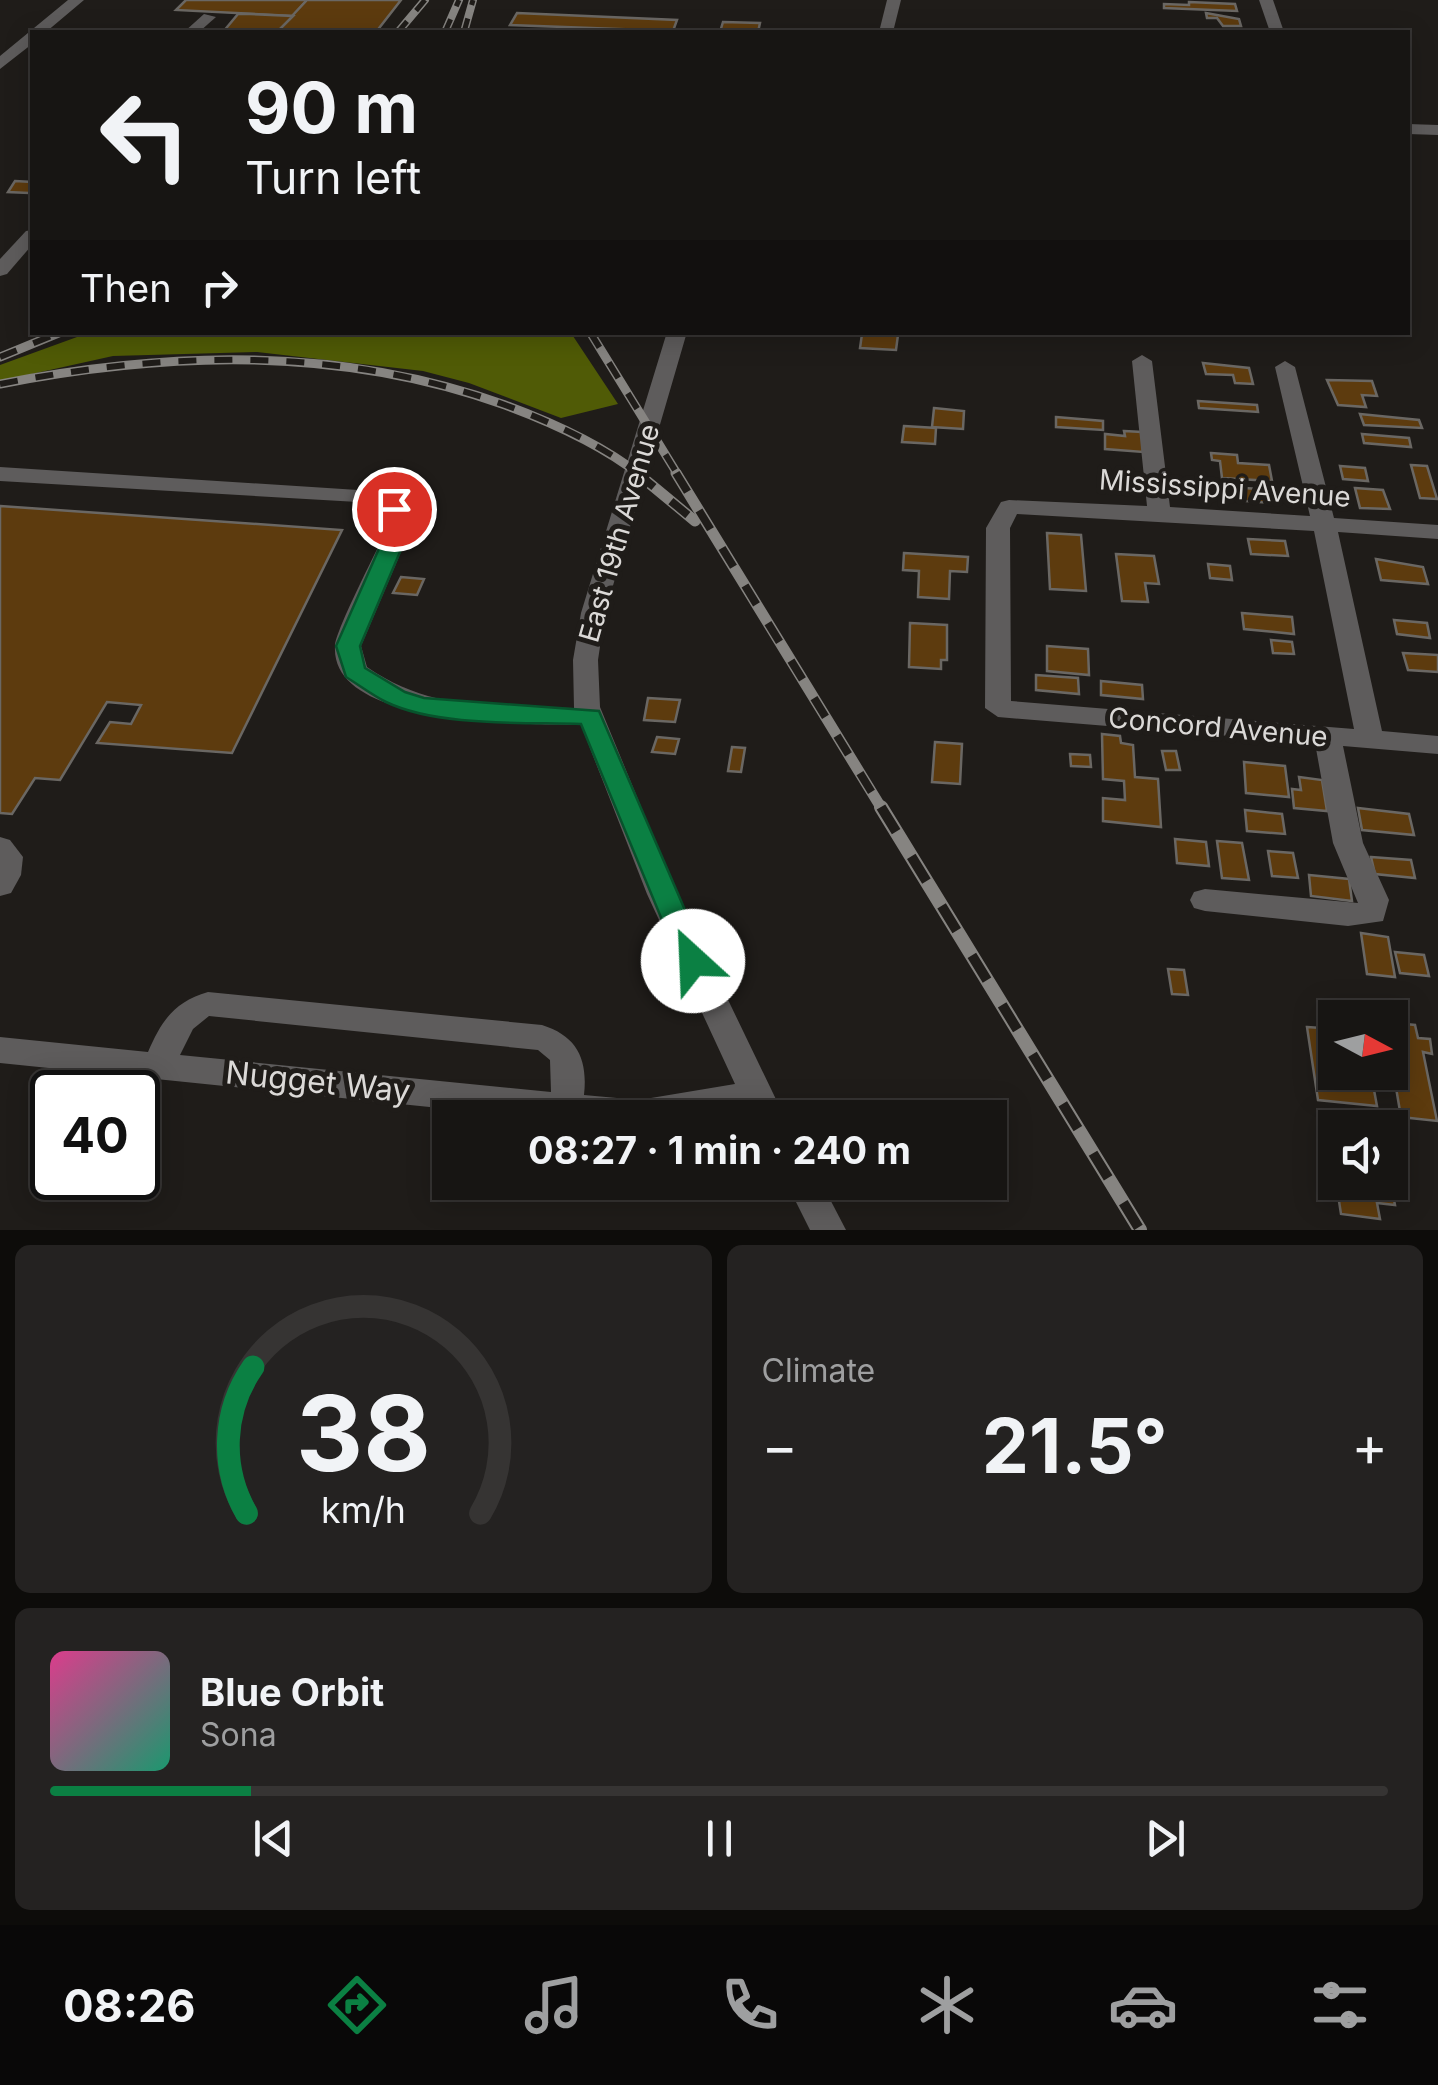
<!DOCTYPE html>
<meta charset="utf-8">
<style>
body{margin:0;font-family:Inter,sans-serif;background:#242221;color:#f1f3f6;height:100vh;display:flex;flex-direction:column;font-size:38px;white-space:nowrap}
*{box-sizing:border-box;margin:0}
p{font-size:32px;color:#9e9fa0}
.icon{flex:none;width:55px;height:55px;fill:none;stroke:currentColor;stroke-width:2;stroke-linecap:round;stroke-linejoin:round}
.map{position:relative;height:1230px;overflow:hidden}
.details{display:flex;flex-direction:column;gap:15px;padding:15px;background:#0d0c0a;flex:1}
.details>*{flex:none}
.top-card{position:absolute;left:30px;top:30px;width:1380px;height:305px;border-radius:0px;box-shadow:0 5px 25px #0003,0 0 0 2px #363433;background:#171513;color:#f1f3f6;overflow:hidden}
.needle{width:65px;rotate:97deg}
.fabs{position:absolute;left:1318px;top:1000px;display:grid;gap:20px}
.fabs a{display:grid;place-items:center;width:90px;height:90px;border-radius:0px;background:#171513;box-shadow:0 5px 25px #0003,0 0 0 2px #363433;font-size:50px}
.speed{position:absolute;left:30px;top:1070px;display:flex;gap:20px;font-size:50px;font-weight:700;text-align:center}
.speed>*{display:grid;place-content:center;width:130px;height:130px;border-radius:50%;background:#171513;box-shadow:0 5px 25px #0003,0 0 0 2px #363433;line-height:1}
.speed .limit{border:5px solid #111;border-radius:15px;background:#fff;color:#111}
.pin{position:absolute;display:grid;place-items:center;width:85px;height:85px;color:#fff;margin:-42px;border:5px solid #fff;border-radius:50%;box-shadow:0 2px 10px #0007}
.me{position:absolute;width:110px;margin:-55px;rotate:335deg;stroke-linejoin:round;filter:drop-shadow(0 0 8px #0008)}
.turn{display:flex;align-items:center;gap:35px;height:210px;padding:0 50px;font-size:45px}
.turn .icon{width:130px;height:130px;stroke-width:2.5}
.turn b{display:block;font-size:70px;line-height:85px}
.then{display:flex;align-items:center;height:95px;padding:0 50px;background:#0003;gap:20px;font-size:38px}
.big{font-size:75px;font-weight:700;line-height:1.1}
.details .widget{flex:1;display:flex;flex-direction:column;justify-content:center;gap:15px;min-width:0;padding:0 35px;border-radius:15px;background:#242221}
.details .dial{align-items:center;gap:0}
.dial svg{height:260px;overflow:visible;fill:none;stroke:#363433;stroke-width:7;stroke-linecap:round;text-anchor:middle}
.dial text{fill:#f1f3f6;stroke:none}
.song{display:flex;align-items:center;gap:30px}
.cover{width:120px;height:120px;border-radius:15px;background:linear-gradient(135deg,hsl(330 70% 55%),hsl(160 70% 35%))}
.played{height:10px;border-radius:5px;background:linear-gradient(90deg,#0b8043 15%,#363433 15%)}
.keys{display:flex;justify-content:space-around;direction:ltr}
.heat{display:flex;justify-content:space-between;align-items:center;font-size:55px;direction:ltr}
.details .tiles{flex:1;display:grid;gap:15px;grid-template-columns:1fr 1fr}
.widget:last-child{grid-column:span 2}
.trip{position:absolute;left:432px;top:1100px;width:575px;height:100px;border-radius:0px;background:#171513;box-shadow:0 5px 25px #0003,0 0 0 2px #363433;font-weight:700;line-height:100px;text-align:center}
.tab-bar{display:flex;height:160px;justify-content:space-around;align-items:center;background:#090808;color:#9e9fa0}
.tab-bar .icon{width:70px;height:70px}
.tab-bar .active{color:#0b8043}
.tab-bar b{font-size:45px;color:#f1f3f6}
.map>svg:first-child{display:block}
.forest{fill:#505b06}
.building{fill:#5d3b0e;stroke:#6a6763;stroke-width:2.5}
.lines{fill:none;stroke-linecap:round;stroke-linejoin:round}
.minor{fill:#5e5c5c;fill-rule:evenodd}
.rail-far3-casing{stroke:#868481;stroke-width:8}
.rail-far2-casing{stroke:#868481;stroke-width:9}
.rail-far1-casing{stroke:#868481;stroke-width:11}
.rail-casing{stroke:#868481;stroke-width:14}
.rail-far3{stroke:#1f1c19;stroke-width:5;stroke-dasharray:14;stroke-linecap:butt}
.rail-far2{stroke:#1f1c19;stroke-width:6;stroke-dasharray:18;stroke-linecap:butt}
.rail-far1{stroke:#1f1c19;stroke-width:8;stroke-dasharray:22;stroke-linecap:butt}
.rail{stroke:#1f1c19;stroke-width:10;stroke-dasharray:29;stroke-linecap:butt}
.route{fill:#0b8043;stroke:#07532c;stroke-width:2.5}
.labels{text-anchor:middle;stroke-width:10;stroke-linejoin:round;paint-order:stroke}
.street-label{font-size:28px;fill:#dbd9d7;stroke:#1f1c19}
.near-street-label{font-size:32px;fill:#dbd9d7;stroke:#1f1c19}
</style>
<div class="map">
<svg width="1438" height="1230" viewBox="0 0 1438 1230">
<rect width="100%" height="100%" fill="#1f1c19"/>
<polygon class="forest" points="571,333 618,404 561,418 469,383 423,371 257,352 113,356 0,381 0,365 88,333"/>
<g class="building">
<polygon points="186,0 307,0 293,16 176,10"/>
<polygon points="307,0 401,0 376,32 277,32"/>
<polygon points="1189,2 1235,4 1237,11 1164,8 1164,4 1189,5"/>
<polygon points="517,13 677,20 673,31 510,25"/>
<polygon points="1206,13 1239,19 1241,26 1223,26 1217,18 1207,18"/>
<polygon points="238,14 250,14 293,16 277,32 223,32"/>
<polygon points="723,22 760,23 758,32 720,32"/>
<polygon points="15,181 32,182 32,189 29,193 8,192"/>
<polygon points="862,334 898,335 896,350 860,348"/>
<polygon points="1203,363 1249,368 1253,384 1235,383 1233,375 1206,374"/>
<polygon points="1327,380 1372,381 1377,396 1362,395 1366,407 1338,405"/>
<polygon points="1198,401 1257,405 1258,412 1199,408"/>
<polygon points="934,408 964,411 963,429 932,427"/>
<polygon points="1360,414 1419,420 1422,428 1364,425"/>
<polygon points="1056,417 1103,421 1103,430 1056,427"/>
<polygon points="904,426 936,428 935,444 902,442"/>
<polygon points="1124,431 1142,432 1143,452 1105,449 1105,434 1125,436"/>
<polygon points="1362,434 1409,438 1411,447 1364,443"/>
<polygon points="1211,453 1237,455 1238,463 1269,465 1272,481 1222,478 1220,461 1212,460"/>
<polygon points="1411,465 1427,466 1437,499 1420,498"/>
<polygon points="1340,466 1365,468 1368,481 1343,479"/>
<polygon points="1205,485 1271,490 1273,503 1207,498"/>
<polygon points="1355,488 1383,490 1390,509 1360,508"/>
<polygon points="0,506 342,530 232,753 97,743 110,722 131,724 141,705 107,702 60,780 35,778 12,814 0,813"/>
<polygon points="1047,533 1081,535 1086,591 1050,589"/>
<polygon points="1248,539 1285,541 1288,556 1251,554"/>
<polygon points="904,553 968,557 967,572 950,571 949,599 918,597 919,571 903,570"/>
<polygon points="1116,554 1154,556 1159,584 1145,583 1148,602 1122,601"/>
<polygon points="1376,559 1423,567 1428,584 1381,580"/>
<polygon points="1208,564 1230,566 1232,580 1210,578"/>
<polygon points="401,577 424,579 417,595 393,593"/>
<polygon points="1242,613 1292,617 1294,634 1244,629"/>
<polygon points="1394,620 1427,623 1430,638 1397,634"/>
<polygon points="910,623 947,625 947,660 941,660 941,669 909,667"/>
<polygon points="1271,640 1292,642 1294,654 1273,653"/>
<polygon points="1047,646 1088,649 1089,675 1047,671"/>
<polygon points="1403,653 1438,655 1438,672 1408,670"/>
<polygon points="1036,675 1078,678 1079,694 1036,690"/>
<polygon points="1101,681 1142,685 1143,699 1101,695"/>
<polygon points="648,698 680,700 675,722 644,720"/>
<polygon points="1102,734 1120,736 1121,743 1133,745 1135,777 1158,779 1161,827 1103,821 1103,798 1125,800 1124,781 1103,779"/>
<polygon points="657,737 679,739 675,754 652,752"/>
<polygon points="935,742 962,744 960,784 932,782"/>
<polygon points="732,747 745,748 741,772 728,771"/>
<polygon points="1162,751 1176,751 1180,770 1166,770"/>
<polygon points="1070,754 1090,755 1091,767 1071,766"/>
<polygon points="1244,762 1285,766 1289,797 1246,793"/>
<polygon points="1299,777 1322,780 1327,811 1294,808 1292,789 1301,790"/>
<polygon points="1358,808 1409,814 1414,835 1362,830"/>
<polygon points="1245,810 1282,814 1285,834 1247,831"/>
<polygon points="1175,839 1206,842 1209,866 1177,863"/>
<polygon points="1217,841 1242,843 1249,880 1222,878"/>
<polygon points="1268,851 1293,853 1298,878 1272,876"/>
<polygon points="1371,857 1411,860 1415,878 1375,874"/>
<polygon points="1309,875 1349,879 1352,901 1311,896"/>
<polygon points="1361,933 1388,937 1395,977 1367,974"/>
<polygon points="1395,952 1424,955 1429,976 1400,973"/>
<polygon points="1168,969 1184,970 1188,995 1172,994"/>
<polygon points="1395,1023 1415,1025 1418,1038 1430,1039 1432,1054 1423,1052 1437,1121 1401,1117 1394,1076 1405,1077"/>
<polygon points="1307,1027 1335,1029 1335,1072 1362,1072 1365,1089 1374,1090 1377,1106 1318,1100"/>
<polygon points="1390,1178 1395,1205 1377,1203 1380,1219 1341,1214 1336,1182 1390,1182"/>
</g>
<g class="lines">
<g class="minor">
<polygon points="68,0 84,0 46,32 32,32 32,44 0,69 0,56"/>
<polygon points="887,0 901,0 893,32 879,32"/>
<polygon points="1259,0 1273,0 1284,32 1270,32"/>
<polygon points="204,14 216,17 199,32 184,32"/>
<polygon points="1408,124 1438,125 1438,135 1408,134"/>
<polygon points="32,230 32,245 7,274 0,276 0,259 26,231"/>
<path d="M667 332H687L605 613 598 660 600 707 677 894 785 1118H751L747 1109 698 1118H538L0 1063V1037L148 1052C162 1020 174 1002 208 992L542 1025C577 1036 588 1059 584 1095L639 1100 735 1084 647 894 581 725C531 724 330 728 335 646 336 629 379 547 388 526L383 512 375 503 0 481V467L389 492 406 509 412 526 361 646 367 667C432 712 498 706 574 708L573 660 581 613ZM209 1016 538 1050 550 1060 551 1092 180 1055 193 1029Z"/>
<path d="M1142 355 1152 361 1170 507 1310 516 1275 367 1285 361 1295 367 1334 518 1438 525V539L1338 532 1382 731 1438 736V754L1343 746 1363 843 1389 900 1383 921 1348 926 1205 911 1194 908 1190 900 1194 892 1205 889 1358 903 1333 843 1315 743 998 717 985 708 986 528 1001 502 1009 500 1147 506 1132 361ZM1017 514 1314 531 1354 729 1011 701 1010 528Z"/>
<polygon points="0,837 10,840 23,857 21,875 11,893 0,896"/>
<polygon points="786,1182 821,1182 846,1230 810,1230"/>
</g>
<defs>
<g id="rail-far3">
<polyline points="398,32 425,0"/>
<polyline points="445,32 459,0"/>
<polyline points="464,32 473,0"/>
</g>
<g id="rail-far2">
<polyline points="590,332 678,475"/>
<polyline points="0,357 61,332"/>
<path d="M0 384C169 351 341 346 505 405 551 422 601 444 640 475"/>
</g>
<g id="rail-far1">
<polyline points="637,473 695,521"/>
<polyline points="676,473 882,809"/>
</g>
<polyline id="rail" points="881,807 1140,1230"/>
</defs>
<use href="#rail-far3" class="rail-far3-casing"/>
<use href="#rail-far2" class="rail-far2-casing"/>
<use href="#rail-far1" class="rail-far1-casing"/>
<use href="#rail" class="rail-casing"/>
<use href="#rail-far3" class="rail-far3"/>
<use href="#rail-far2" class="rail-far2"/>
<use href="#rail-far1" class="rail-far1"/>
<use href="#rail" class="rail"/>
</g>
<path class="route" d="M394 503 401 505 411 526 360 646 365 668 405 692 424 698 599 711 707 961 703 968 693 971 683 968 679 961 581 724C524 722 438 727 386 702 372 695 359 685 346 677L336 646 389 526 383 509Z"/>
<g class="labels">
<g class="street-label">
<text transform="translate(1225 488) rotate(4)" y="10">Mississippi Avenue</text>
<text transform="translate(619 533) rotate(-74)" y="10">East 19th Avenue</text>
<text transform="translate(1218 727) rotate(5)" y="10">Concord Avenue</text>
</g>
<g class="near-street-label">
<text transform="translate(318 1082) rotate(6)" y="11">Nugget Way</text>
</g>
</g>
</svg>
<div class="fabs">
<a><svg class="needle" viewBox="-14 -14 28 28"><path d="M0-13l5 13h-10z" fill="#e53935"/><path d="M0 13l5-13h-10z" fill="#9e9fa0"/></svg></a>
<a><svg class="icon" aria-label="sound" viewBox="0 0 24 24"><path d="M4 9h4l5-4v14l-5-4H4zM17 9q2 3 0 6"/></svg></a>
</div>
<div class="speed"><div class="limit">40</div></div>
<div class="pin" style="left:394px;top:509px;background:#d93025"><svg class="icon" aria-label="arrive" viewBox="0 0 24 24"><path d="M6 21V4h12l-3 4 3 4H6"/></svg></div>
<svg class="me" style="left:693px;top:961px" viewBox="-20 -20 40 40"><circle r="19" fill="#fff"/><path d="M0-13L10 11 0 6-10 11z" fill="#0b8043"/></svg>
<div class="trip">08:27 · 1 min · 240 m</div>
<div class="top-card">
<div class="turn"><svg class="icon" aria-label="left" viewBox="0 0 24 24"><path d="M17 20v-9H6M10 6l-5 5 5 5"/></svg><div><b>90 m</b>Turn left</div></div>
<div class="then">Then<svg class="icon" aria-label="right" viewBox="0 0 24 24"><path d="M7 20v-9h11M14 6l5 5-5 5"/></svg></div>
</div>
</div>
<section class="details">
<div class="tiles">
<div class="widget dial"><svg viewBox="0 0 100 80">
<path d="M14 69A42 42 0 1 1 86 69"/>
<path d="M14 69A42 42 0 0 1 16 24" stroke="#0b8043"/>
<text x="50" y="56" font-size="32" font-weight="700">38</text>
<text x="50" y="72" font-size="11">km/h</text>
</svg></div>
<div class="widget"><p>Climate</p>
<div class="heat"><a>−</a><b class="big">21.5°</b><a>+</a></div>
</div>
<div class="widget">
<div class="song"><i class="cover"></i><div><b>Blue Orbit</b><p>Sona</p></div></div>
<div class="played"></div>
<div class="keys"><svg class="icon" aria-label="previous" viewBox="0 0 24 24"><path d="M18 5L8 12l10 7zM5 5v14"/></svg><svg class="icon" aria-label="pause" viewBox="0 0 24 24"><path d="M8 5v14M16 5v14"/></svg><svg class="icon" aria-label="next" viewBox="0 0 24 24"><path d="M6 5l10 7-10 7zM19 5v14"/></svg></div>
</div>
</div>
</section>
<nav class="tab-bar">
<b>08:26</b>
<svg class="icon active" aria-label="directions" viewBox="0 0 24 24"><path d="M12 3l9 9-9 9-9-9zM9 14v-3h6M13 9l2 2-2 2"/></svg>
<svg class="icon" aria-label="music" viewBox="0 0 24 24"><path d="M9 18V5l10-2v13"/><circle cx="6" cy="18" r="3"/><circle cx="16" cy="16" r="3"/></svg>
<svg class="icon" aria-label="phone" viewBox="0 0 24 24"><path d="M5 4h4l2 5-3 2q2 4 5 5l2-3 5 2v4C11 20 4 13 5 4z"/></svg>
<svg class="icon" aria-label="climate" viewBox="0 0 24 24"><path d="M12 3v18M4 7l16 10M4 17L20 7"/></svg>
<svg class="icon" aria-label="car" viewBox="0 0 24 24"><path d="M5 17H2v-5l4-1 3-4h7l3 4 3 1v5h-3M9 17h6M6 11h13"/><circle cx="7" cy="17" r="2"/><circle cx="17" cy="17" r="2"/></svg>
<svg class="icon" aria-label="filters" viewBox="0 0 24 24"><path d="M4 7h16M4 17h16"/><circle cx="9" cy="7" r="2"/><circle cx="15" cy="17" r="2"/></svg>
</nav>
